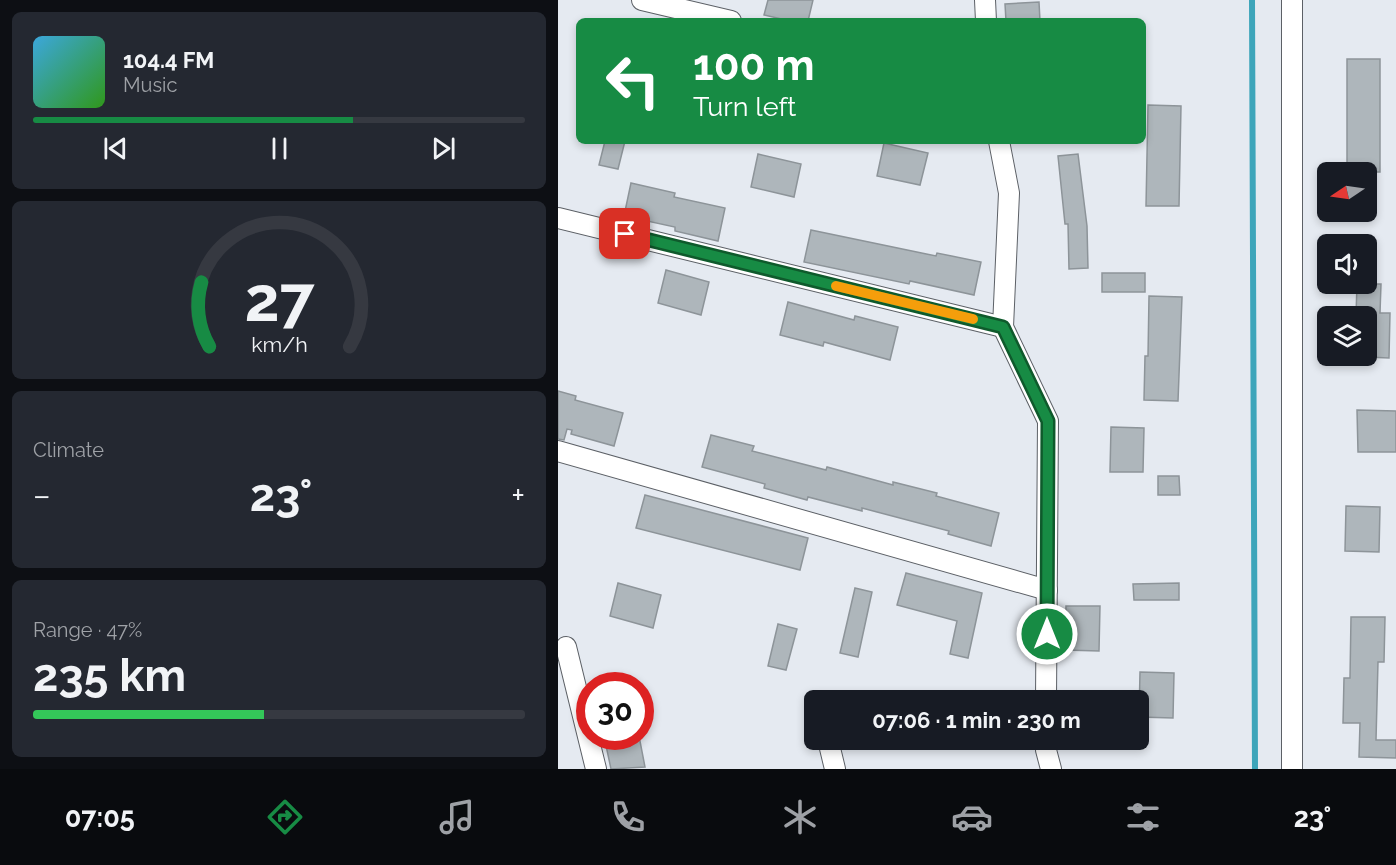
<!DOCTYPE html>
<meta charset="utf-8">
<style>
body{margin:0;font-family:Raleway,sans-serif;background:#242831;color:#f1f3f6;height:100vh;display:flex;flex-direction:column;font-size:22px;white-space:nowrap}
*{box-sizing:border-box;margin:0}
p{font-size:20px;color:#9ea1a6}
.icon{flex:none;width:33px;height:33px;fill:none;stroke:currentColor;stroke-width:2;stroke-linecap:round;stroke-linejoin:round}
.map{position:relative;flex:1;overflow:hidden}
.side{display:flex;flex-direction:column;gap:12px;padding:12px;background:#0d0f14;width:558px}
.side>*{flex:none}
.hud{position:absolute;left:18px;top:18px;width:570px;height:126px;border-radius:9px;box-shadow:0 3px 9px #0003;background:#178b44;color:#fff;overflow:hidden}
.needle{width:39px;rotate:257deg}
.tools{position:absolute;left:759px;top:162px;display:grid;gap:12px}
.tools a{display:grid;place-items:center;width:60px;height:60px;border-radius:9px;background:#171b24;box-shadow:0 3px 9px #0003;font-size:30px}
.speed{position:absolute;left:18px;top:672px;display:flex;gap:12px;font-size:30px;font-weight:700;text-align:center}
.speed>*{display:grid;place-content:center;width:78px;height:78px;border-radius:50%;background:#171b24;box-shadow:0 3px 9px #0003;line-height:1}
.speed .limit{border:9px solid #d22;background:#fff;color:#111}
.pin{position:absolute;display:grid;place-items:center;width:51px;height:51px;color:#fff;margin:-26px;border-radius:12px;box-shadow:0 3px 9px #0006}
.me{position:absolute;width:66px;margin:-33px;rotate:0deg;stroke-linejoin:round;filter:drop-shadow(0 0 4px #0008)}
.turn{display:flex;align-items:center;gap:21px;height:126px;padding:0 18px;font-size:27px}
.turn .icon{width:78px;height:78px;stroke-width:2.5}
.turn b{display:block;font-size:42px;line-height:51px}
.big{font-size:45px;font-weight:700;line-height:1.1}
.side .tile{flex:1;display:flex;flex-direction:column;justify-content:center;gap:9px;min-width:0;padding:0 21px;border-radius:9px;background:#242831}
.side .dial{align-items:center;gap:0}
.dial svg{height:156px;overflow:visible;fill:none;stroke:#363941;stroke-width:7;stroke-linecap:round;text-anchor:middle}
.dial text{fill:#f1f3f6;stroke:none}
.song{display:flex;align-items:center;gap:18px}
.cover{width:72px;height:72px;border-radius:9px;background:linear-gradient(135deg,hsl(200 70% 55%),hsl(110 70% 35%))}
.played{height:6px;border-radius:3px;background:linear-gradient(90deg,#178b44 65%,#363941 65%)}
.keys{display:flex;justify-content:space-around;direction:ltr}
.heat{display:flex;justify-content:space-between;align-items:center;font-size:33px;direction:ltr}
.charge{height:9px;border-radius:4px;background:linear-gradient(90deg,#34c759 47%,#363941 0)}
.trip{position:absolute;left:246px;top:690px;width:345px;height:60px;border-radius:9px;background:#171b24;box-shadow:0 3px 9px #0003;font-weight:700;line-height:60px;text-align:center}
.tab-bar{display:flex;height:96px;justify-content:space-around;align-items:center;background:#090b0e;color:#9ea1a6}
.tab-bar .icon{width:42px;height:42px}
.tab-bar .selected{color:#178b44}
.tab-bar b{font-size:27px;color:#f1f3f6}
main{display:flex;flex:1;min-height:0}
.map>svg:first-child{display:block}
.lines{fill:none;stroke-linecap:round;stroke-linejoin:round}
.stream{stroke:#3da5ba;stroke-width:6}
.building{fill:#aeb6bb;stroke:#8d9499;stroke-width:1.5}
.street-casing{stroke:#5c6066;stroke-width:22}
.street{stroke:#fff;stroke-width:20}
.route-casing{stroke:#0f5a2c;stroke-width:15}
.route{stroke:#178b44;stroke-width:10}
.slow{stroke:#f59e0b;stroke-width:10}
</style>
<main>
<section class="side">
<div class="tile">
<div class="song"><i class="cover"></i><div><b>104.4 FM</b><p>Music</p></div></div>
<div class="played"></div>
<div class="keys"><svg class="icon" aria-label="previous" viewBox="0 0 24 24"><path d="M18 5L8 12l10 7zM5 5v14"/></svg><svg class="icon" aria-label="pause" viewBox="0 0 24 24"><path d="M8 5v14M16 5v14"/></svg><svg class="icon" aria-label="next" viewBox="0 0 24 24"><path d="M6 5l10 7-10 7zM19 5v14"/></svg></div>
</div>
<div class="tile dial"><svg viewBox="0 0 100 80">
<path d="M14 69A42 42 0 1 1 86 69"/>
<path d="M14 69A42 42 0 0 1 10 36" stroke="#178b44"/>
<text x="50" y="56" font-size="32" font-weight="700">27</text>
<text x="50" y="72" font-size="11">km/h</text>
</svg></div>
<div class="tile"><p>Climate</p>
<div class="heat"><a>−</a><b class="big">23°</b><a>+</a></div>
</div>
<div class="tile"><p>Range · 47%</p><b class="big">235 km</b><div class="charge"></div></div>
</section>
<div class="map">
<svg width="838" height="769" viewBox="0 0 838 769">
<rect width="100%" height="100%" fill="#e5eaf1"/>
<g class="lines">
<polyline class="stream" points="694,0 697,769"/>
</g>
<g class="building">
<polygon points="210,0 255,0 250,21 232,21 206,15"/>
<polygon points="481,2 482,21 448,21 447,4"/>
<rect x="789" y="59" width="33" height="113"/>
<polygon points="590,105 623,106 621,206 588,206"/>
<polygon points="47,141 67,141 60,169 41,165"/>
<polygon points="326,143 370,153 362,185 319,176"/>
<polygon points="200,154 243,164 236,197 193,187"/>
<polygon points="520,154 529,226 530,268 511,269 510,224 507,224 500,156"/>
<polygon points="73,183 117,193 116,197 167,208 160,241 117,231 117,227 66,216"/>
<polygon points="253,230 378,256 379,253 423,262 416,295 352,281 351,284 246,262"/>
<polygon points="108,270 151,282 143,315 100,303"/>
<rect x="544" y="273" width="43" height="19"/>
<polygon points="799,284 823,284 822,313 832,313 831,358 808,357 808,316 798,316"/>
<polygon points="591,296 624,297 620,401 586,400 587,356 590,356"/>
<polygon points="230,302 296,320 297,316 340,327 332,360 266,342 265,346 222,335"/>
<polygon points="0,391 18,396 17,400 65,413 56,446 13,434 14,430 9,429 6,440 0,439"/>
<polygon points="799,410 838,411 838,452 800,452"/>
<polygon points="553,427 586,428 585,472 552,472"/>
<polygon points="153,435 196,446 194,451 268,470 269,467 335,485 335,482 379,493 378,496 441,513 433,546 390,534 391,531 304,508 304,511 250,497 249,500 206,488 207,484 144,467"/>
<polygon points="600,476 621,476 622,495 600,495"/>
<polygon points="87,495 250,538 242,570 78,528"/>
<polygon points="788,506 822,507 821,552 787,551"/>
<polygon points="348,573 424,593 410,658 392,654 399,621 339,605"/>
<polygon points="60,583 103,595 95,628 52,616"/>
<polygon points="621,583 621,600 576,600 575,584"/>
<polygon points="297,588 314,592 300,657 282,653"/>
<polygon points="508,606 542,606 541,651 507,650"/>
<polygon points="793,617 827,617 826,662 820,662 818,740 838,740 838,758 801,757 802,723 785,723 786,678 792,678"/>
<polygon points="220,624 239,629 228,670 210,666"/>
<polygon points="582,672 616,673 615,718 581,717"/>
<polygon points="46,736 81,736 87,767 53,769"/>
</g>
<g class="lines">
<defs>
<g id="street">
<polyline points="84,0 173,21"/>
<polyline points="427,0 428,21"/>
<polyline points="441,141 451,193 445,327 490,421 488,700"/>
<polyline points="0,218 445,327"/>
<polyline points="0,451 489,590"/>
<polyline points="8,647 38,769"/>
<polyline points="270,740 277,769"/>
<polyline points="488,740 488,750 493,769"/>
<polyline points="734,769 734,0"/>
</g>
</defs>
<use href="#street" class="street-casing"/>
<use href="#street" class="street"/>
</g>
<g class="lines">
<defs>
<polyline id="route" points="67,234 445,327 490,421 489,634"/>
</defs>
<use href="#route" class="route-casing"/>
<use href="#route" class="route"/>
<polyline class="slow" points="278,286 415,319"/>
</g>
</svg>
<div class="tools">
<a><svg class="needle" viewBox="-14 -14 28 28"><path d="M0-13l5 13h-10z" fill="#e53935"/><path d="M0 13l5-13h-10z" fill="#9ea1a6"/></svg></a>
<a><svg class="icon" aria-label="sound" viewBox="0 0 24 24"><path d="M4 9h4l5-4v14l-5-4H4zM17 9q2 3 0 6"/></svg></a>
<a><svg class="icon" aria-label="layers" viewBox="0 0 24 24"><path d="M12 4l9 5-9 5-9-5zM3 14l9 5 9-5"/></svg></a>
</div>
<div class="speed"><div class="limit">30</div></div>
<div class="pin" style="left:67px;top:234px;background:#d93025"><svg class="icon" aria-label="arrive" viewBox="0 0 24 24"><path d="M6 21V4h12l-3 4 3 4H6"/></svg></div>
<svg class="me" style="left:489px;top:634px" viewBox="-20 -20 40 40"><circle r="17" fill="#178b44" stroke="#fff" stroke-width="3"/><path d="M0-11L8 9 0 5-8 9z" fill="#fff"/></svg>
<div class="trip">07:06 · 1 min · 230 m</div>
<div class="hud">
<div class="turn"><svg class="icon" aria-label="left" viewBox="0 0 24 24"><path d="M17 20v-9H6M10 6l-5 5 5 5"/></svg><div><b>100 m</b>Turn left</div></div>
</div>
</div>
</main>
<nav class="tab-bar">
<b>07:05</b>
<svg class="icon selected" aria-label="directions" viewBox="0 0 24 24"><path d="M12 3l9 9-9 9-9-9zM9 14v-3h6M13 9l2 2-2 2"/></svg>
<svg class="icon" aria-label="music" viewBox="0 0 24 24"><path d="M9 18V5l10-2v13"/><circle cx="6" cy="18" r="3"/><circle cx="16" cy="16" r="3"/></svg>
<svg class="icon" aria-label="phone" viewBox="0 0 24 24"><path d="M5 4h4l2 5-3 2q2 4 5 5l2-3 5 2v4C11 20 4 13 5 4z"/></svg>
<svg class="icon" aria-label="climate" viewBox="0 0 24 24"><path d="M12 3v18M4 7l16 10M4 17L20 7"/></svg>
<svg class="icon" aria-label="car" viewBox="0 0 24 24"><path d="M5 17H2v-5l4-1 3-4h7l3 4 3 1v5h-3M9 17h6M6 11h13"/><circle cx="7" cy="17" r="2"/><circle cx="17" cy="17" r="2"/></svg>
<svg class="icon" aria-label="filters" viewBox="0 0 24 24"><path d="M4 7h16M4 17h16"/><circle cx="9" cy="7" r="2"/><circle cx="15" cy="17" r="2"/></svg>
<b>23°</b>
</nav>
